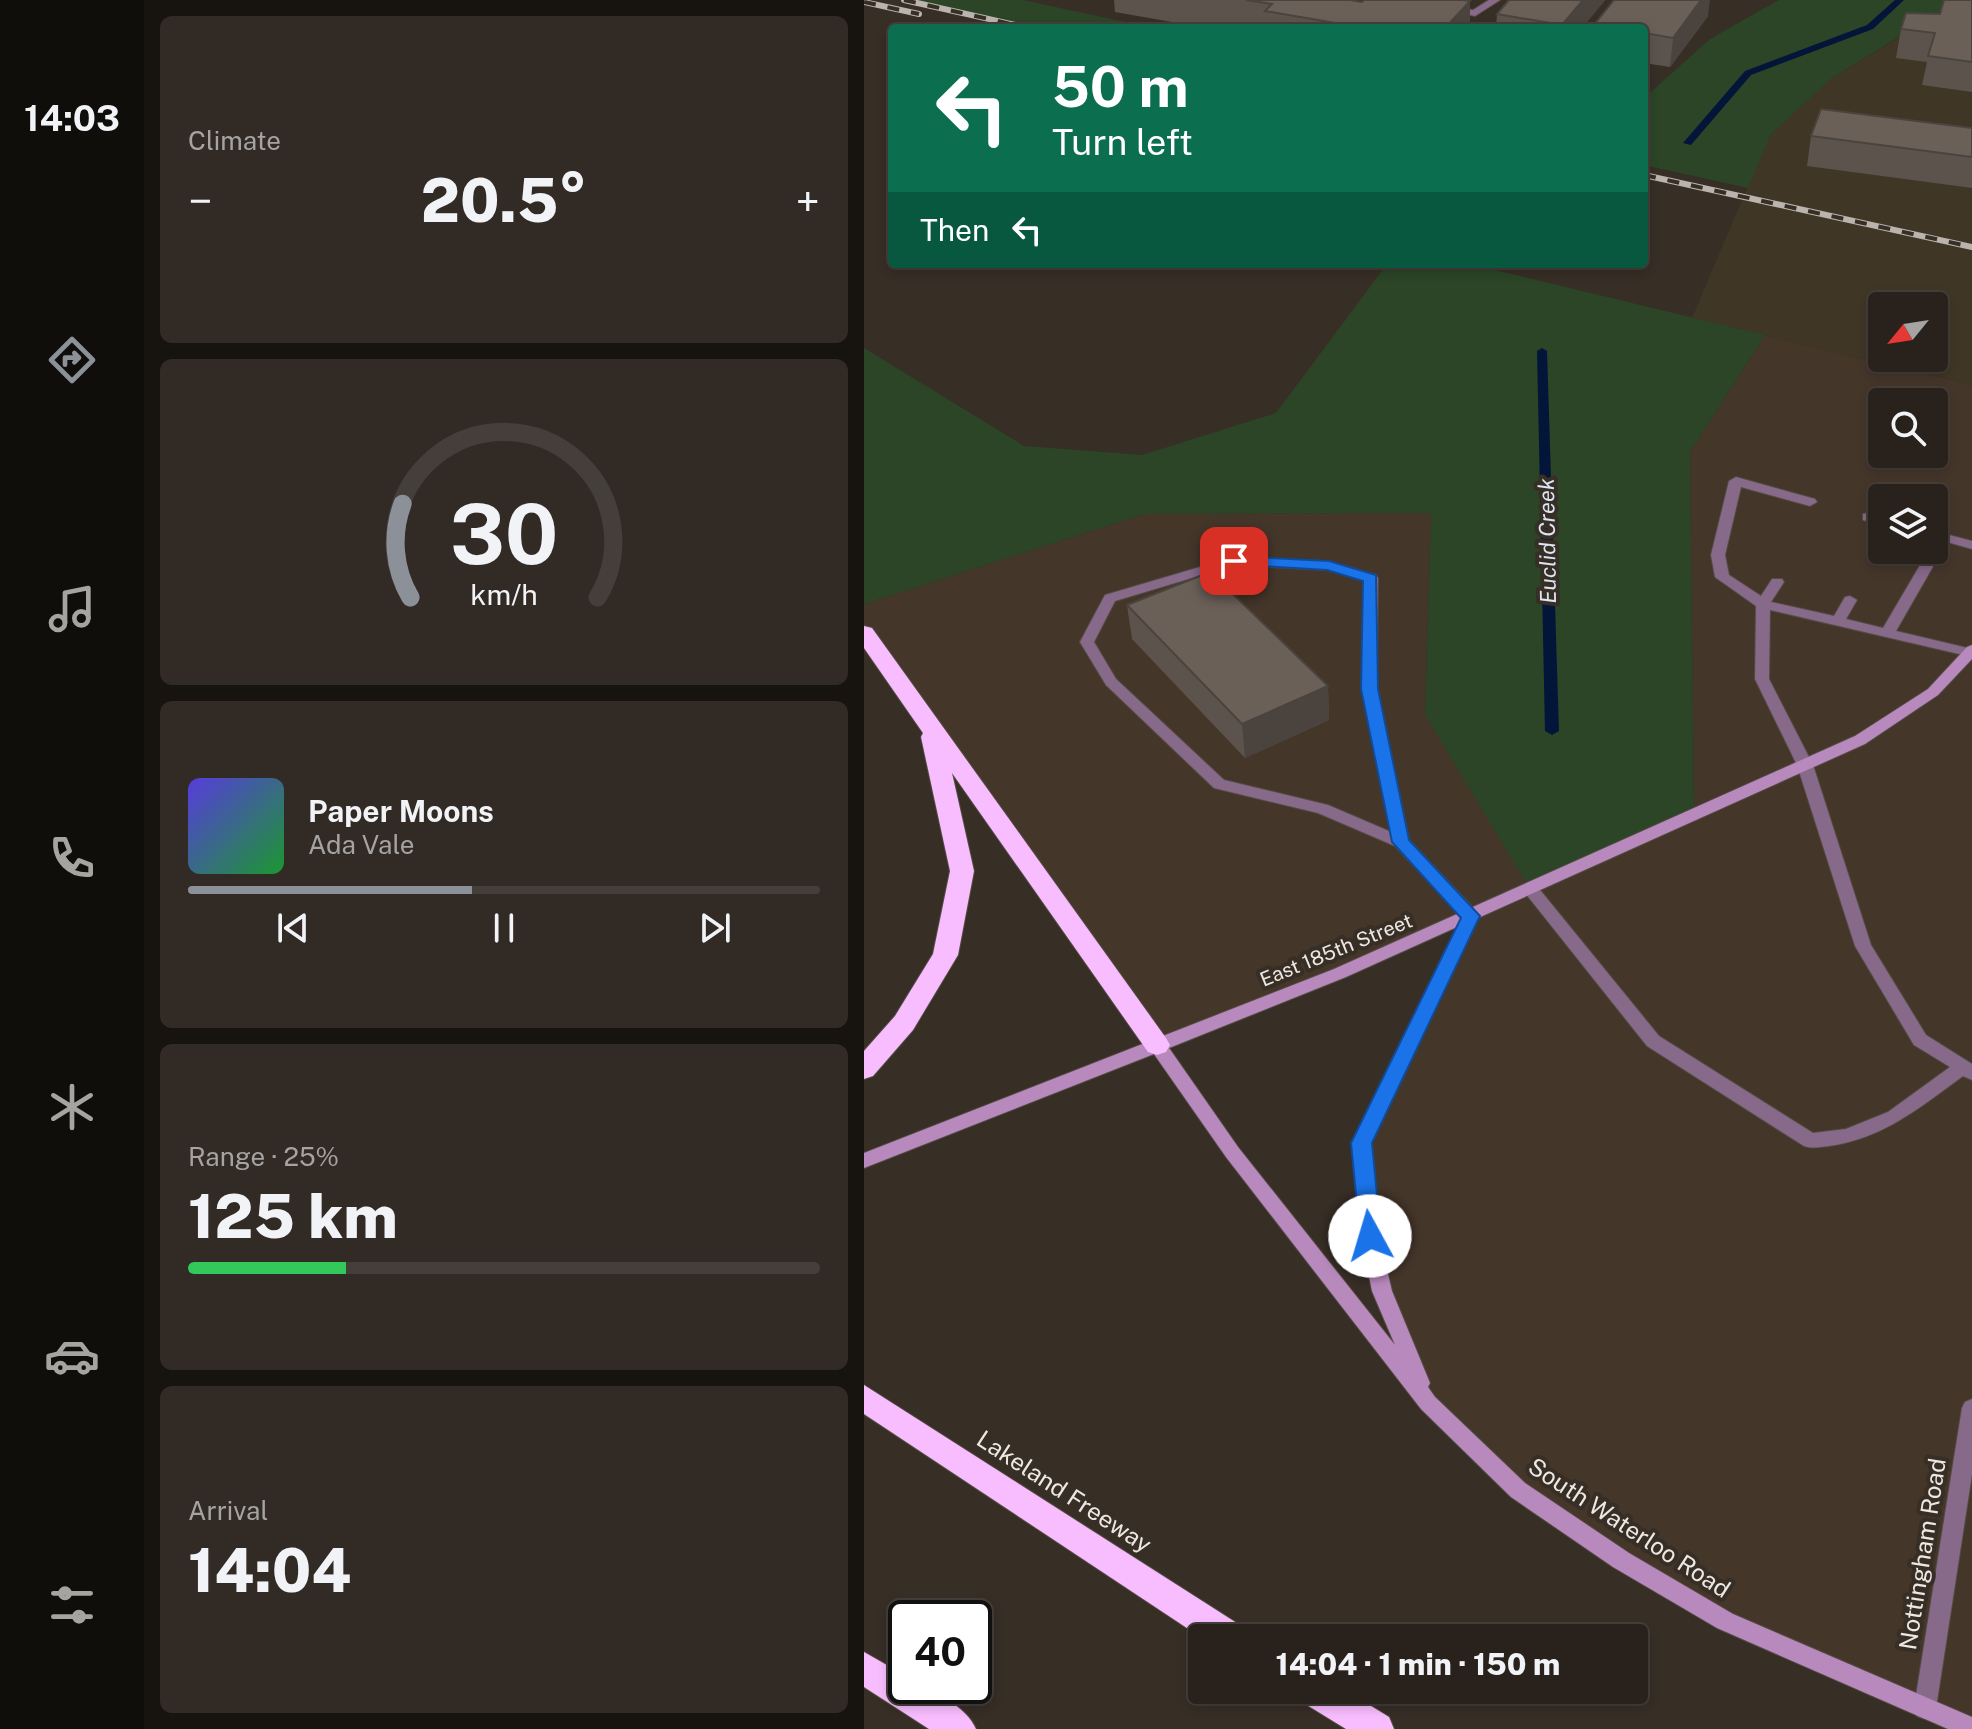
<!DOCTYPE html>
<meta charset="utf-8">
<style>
body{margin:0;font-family:"Public Sans",sans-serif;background:#312a25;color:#f1f3f6;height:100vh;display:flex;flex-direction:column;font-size:30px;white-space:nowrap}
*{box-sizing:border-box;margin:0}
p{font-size:26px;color:#a5a4a3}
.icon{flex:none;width:44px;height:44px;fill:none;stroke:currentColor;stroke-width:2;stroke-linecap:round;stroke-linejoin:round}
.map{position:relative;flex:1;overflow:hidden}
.side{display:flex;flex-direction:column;gap:16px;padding:16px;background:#17130f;width:720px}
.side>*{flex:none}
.banner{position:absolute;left:24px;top:24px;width:760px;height:244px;border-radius:8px;box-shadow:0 4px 12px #0003,0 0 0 2px #453f3b;background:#0b6e4f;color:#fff;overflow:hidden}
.needle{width:52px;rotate:240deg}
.controls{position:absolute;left:1004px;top:292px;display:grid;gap:16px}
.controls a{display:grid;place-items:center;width:80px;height:80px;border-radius:8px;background:#29221c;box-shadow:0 4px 12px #0003,0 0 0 2px #453f3b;font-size:40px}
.speed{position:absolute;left:24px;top:1600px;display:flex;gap:16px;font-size:40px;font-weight:700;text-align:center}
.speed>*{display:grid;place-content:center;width:104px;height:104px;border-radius:50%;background:#29221c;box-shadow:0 4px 12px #0003,0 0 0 2px #453f3b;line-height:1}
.speed .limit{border:4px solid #111;border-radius:12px;background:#fff;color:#111}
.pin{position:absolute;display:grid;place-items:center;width:68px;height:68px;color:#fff;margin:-34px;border-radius:16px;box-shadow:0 4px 12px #0006}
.me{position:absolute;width:88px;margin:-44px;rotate:354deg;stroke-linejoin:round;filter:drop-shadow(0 0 6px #0008)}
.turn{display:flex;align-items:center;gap:28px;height:168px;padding:0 32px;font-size:36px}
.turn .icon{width:104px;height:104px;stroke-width:2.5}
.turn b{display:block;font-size:56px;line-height:68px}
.then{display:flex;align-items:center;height:76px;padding:0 32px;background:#0003;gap:16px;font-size:30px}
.big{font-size:60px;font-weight:800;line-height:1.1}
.side .widget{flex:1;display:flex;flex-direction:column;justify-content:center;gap:12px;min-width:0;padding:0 28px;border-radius:12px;background:#312a25}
.side .dial{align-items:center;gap:0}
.dial svg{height:208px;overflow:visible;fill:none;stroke:#453f3b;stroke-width:7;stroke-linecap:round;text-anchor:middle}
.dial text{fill:#f1f3f6;stroke:none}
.song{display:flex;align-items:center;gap:24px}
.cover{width:96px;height:96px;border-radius:12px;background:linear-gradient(135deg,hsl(250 70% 55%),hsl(130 70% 35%))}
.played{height:8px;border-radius:4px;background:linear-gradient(90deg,#8c9099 45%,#453f3b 45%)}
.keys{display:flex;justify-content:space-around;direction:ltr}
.heat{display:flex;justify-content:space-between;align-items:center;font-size:44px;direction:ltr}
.charge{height:12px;border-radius:6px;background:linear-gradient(90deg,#34c759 25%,#453f3b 0)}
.trip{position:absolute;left:324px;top:1624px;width:460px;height:80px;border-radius:8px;background:#29221c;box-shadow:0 4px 12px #0003,0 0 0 2px #453f3b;font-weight:800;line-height:80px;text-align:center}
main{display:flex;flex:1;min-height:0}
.tabs{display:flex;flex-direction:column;width:144px;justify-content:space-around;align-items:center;background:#100e0b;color:#a5a4a3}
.tabs .icon{width:56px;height:56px}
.tabs .selected{color:#8c9099}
.tabs b{font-size:36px;color:#f1f3f6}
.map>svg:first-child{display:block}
.built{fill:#45362a;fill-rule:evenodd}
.industrial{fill:#3f3626;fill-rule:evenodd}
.green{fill:#2c4526}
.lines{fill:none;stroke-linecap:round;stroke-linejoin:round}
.stream{fill:#03163a;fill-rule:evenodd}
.lane-casing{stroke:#544c44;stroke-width:2}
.street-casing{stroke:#544c44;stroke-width:2}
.secondary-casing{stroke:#544c44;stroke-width:2}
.highway-casing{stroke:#544c44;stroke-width:2}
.lane{fill:#87698a;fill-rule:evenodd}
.street{fill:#87698a;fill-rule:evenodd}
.secondary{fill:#b889bd;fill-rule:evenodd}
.highway{fill:#f8bdfe;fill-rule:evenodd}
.rail-casing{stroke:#bbb4ae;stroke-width:6}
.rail{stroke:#372e26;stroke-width:4;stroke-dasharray:12;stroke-linecap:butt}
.wall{fill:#5c534c}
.shaded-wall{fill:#4b433e}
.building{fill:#6b6058;stroke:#4b433e;stroke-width:2}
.route{fill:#1a73e8;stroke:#114b97;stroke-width:2}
.labels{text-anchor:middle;stroke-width:8;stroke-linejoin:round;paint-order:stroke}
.street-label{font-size:20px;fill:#eee8e3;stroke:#372e26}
.water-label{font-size:22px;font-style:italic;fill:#dce5f3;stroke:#372e26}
.near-street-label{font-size:24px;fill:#eee8e3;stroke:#372e26}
</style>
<main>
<nav class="tabs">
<b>14:03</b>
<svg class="icon selected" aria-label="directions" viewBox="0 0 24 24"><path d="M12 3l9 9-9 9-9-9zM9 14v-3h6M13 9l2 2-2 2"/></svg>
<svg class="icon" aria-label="music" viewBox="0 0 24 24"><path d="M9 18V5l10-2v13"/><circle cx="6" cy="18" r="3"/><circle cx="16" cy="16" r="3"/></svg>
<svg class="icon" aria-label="phone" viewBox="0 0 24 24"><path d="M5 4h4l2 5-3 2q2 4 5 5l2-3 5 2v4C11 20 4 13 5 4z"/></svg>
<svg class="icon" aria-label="climate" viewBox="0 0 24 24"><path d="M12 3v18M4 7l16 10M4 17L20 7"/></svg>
<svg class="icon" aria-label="car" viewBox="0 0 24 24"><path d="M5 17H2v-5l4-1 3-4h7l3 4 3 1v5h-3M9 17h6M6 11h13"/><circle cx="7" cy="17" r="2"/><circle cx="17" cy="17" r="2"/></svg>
<svg class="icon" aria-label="filters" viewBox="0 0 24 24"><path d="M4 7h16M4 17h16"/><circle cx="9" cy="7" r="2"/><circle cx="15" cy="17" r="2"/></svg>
</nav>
<section class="side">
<div class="widget"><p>Climate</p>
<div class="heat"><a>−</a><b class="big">20.5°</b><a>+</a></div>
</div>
<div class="widget dial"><svg viewBox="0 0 100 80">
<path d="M14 69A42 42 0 1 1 86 69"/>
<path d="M14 69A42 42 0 0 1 11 33" stroke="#8c9099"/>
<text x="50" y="56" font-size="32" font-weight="700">30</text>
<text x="50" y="72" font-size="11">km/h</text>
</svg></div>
<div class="widget">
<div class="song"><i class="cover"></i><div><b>Paper Moons</b><p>Ada Vale</p></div></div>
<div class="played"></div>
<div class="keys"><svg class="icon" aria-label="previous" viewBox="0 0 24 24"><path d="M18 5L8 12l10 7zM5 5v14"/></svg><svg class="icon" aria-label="pause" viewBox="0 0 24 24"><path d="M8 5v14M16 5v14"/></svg><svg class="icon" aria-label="next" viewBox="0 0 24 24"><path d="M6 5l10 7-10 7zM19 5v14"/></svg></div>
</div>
<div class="widget"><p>Range · 25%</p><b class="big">125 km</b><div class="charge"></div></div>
<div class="widget"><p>Arrival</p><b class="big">14:04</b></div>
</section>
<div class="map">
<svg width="1108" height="1729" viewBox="0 0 1108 1729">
<rect width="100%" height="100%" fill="#372e26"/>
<path class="built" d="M901 335 1108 385V1728L861 1621 654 1490 564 1403 518 1291 497 1143 606 918 293 1045 0 633V604L280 514 567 513 561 715 830 815 826 452ZM1018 402H1070V454H1018ZM1018 498H1070V550H1018Z"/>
<path class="industrial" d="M1095 2 1108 3V385L828 318 906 134 969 77ZM1018 306H1070V358H1018Z"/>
<g class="green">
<polygon points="40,0 159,0 289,28 165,28"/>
<polygon points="915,0 1096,0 969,77 907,134 884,188 780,165 780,98 846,39"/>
<polygon points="523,264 606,264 901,335 826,452 830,815 666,889 561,715 567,513 280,514 0,604 0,348 160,446 278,455 412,413"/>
</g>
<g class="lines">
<g class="stream">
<polygon points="1031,0 1040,0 1009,29 887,75 827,145 819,143 881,71 1003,25"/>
<polygon points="678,348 683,351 695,731 688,735 681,731 673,351"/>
</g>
<defs>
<g id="lane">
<polygon points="625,0 636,0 611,16 582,10 587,7 609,10"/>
<path d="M872 477 951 499 953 502 946 506 877 487 861 555 865 575 897 596 908 579H918L920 582 907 602 970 616 981 597 986 596 993 600 982 619 1019 628 1065 550H1070V531L1108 541V549L1083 542 1032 631 1108 649V657L906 610 905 679 949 765 1007 945 1062 1035 1108 1064V1080L1099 1076C1057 1107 1018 1139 965 1146 956 1147 948 1149 940 1146L783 1046 658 889 666 883 672 885 795 1036 949 1133 982 1129 1024 1112 1086 1067 1050 1045 991 946 933 765 891 679 892 606 851 577 847 555 865 481Z"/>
<polygon points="1004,513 1018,517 1018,525 999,520 999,514"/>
<path d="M370 557 465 562 512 575 514 578 513 689 545 840 613 912 615 916 613 920H601L531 846 454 813 350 788 242 685 216 642 241 595ZM371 565 464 570 500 580 499 689 527 832 464 805 360 780 252 679 230 642 251 601Z"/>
</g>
<polygon id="street" points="1108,1399 1108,1474 1072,1708 1069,1716 1061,1719 1053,1716 1050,1708 1098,1408 1101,1402"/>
<path id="secondary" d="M1108 645V659L1074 695 1001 744 614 918 506 1143 515 1236 528 1291 566 1383 564 1387 571 1397 661 1483 765 1553 869 1614 1108 1717V1729H1084L853 1628 749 1567 647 1497 557 1409 362 1157 290 1054 0 1168V1153L470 969 991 736 1064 689 1103 647ZM593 927 488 1143 497 1236 508 1291 531 1345 374 1147 305 1048 482 977Z"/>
<g id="highway">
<polygon points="0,626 8,628 302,1038 306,1045 302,1052 293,1055 284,1052 88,773 110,871 94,955 49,1030 9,1076 0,1079 0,1051 31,1016 69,954 86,871 57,737 59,733 0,648"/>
<polygon points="0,1385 379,1627 383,1638 338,1638 0,1414"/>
<path d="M0 1652 42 1676V1686C66 1686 103 1707 112 1729H65L0 1687Z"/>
<polygon points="433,1690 481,1690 525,1717 530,1729 482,1729 438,1702"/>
</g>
</defs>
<use href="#lane" class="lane-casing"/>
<use href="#street" class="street-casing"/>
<use href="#secondary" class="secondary-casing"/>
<use href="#highway" class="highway-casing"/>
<use href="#lane" class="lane"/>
<use href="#street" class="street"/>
<use href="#secondary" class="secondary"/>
<use href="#highway" class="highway"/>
<defs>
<g id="rail">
<polyline points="40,0 165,28"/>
<polyline points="0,2 55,14"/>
<polyline points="780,175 1108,247"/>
</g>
</defs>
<use href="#rail" class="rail-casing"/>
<use href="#rail" class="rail"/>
</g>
<g class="wall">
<polygon points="250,0 486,0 498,2 606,1 606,28 342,28 251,12"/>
<polygon points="645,0 741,0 718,28 632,28 633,14"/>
<polygon points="1108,0 1108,92 1058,85 1063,62 1032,58 1037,29"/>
<polygon points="844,16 806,67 780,63 780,28 730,28 730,25"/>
<polygon points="1108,128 1108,188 943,166 947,136"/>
<polygon points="263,605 464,686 465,720 381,758 268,639"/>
</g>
<g class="shaded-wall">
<polygon points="719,0 741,0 718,28 698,28 698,25"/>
<polygon points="837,0 846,0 844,16 806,67 809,38"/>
<polygon points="606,1 606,28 581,28"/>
<polygon points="464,686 465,720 381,758 378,724"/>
</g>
<g class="building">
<polygon points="382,0 486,0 498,2 500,0 598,0 606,1 581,28 494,28 477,24 401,11 408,4"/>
<polygon points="645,0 719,0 698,25 633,14"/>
<polygon points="750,0 837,0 809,38 780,33 780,28 750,28 730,25"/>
<polygon points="1080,0 1108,0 1108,62 1064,56 1071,33 1037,29 1042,13 1076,14"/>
<polygon points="957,109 1108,128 1108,157 947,136"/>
<polygon points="346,572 464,686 378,724 263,605"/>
</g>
<polygon class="route" points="370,556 465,561 512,575 514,689 545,840 616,916 508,1143 517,1236 514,1242 499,1242 496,1236 487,1143 597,918 528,842 497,689 499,581 463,570 364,564 364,557"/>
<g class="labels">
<g class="street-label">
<text transform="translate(472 950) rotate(-22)" y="7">East 185th Street</text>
</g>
<g class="water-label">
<text transform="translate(683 541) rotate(-91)" y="8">Euclid Creek</text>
</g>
<g class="near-street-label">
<text transform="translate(200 1492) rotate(33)" y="8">Lakeland Freeway</text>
<text transform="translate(765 1528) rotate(33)" y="8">South Waterloo Road</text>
<text transform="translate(1059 1554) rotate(-81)" y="8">Nottingham Road</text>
</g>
</g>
</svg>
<div class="controls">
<a><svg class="needle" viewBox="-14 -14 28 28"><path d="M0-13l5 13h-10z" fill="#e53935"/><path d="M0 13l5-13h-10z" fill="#a5a4a3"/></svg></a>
<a><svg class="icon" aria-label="search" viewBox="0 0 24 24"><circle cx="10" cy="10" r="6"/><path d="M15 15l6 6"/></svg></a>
<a><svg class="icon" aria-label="layers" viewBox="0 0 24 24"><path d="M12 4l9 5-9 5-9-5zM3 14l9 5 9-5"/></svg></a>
</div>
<div class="speed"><div class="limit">40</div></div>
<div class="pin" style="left:370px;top:561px;background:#d93025"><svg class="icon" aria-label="arrive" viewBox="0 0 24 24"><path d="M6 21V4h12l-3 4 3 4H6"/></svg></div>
<svg class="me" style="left:506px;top:1236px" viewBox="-20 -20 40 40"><circle r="19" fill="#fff"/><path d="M0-13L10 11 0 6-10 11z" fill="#1a73e8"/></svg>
<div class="trip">14:04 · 1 min · 150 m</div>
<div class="banner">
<div class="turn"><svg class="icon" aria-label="left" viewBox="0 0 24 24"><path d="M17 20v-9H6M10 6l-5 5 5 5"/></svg><div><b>50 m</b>Turn left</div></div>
<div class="then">Then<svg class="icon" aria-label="left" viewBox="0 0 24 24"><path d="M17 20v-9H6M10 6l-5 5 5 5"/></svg></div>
</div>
</div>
</main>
